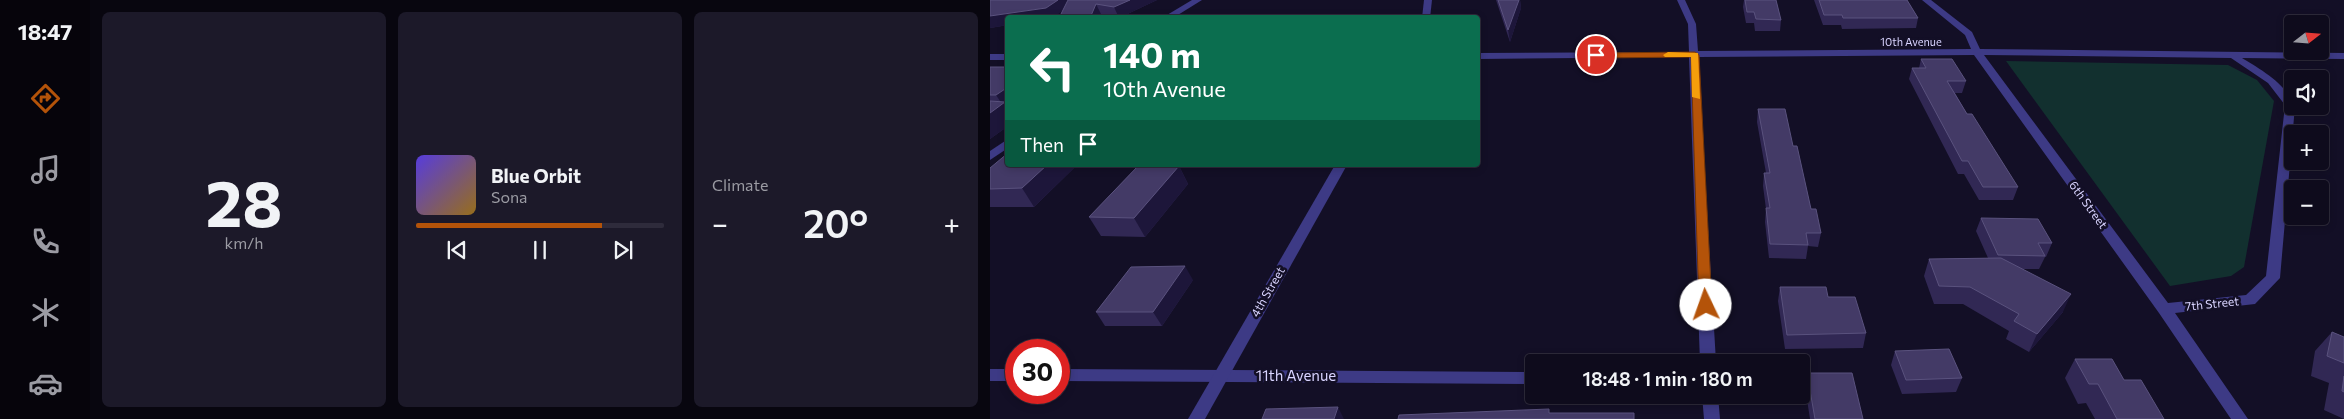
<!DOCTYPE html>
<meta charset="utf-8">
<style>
body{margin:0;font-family:Commissioner,sans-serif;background:#1c1929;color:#f1f3f6;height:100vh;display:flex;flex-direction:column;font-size:19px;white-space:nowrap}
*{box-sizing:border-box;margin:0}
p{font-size:16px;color:#9b9ba3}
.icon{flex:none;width:28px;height:28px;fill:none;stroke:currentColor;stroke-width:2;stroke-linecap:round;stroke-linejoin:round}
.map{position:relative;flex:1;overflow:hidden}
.sheet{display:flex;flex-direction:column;gap:12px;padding:12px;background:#08060f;width:900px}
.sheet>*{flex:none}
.top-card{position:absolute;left:15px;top:15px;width:475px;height:152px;border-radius:5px;box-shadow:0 2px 8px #0003,0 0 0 1px #2e2b3b;background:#0b6e4f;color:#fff;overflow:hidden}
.needle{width:32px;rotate:73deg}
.tools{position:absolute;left:1294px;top:15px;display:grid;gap:10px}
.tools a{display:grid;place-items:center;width:45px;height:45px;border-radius:5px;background:#0e0b1c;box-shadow:0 2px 8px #0003,0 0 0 1px #2e2b3b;font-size:25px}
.speed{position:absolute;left:15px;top:339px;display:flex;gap:10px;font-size:25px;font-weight:700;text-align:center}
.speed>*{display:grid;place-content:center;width:65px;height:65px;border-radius:50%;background:#0e0b1c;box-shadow:0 2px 8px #0003,0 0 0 1px #2e2b3b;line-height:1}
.speed .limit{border:8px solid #d22;background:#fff;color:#111}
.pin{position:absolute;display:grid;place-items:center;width:42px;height:42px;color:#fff;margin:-21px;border:2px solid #fff;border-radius:50%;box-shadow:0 1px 5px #0007}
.me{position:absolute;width:55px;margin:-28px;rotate:357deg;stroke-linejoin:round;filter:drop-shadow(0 0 4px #0008)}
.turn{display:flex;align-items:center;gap:18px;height:105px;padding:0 15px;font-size:22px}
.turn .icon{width:65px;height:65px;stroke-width:2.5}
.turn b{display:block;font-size:35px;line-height:42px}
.then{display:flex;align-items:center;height:48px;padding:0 15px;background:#0003;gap:10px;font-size:19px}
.big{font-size:38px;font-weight:600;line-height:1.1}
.sheet .card{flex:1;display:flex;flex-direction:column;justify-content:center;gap:8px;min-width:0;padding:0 18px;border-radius:8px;background:#1c1929}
.sheet .dial{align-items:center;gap:0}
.dial b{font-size:65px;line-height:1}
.song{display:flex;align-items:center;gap:15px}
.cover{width:60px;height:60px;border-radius:8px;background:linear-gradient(135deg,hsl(250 70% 55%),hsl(40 70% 35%))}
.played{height:5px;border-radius:2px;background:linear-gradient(90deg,#b45309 75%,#2e2b3b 75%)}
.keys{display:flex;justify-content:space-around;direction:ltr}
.heat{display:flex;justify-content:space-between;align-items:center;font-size:28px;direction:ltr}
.sheet .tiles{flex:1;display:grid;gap:12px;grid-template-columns:repeat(3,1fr)}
.trip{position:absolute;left:535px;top:354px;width:285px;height:50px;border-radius:5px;background:#0e0b1c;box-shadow:0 2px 8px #0003,0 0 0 1px #2e2b3b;font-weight:600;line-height:50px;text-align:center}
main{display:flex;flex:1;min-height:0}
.tabs{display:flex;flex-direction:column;width:90px;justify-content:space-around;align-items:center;background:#06040b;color:#9b9ba3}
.tabs .icon{width:35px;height:35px}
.tabs .current{color:#b45309}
.tabs b{font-size:22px;color:#f1f3f6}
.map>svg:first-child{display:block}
.green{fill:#12302f}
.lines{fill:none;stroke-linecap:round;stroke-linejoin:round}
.minor{fill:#3d3a85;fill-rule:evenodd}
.tertiary{fill:#3d3a85;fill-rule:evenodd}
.wall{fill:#312854}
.shaded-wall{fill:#1d163a}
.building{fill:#433a66;stroke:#5a527e}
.route{fill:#b45309;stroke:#753606}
.slow{fill:#f59e0b}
.labels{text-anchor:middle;stroke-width:5;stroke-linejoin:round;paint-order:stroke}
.far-street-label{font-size:11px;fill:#d9d4ff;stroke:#130f26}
.street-label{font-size:12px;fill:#d9d4ff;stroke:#130f26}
.near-street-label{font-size:15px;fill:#d9d4ff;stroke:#130f26}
</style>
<main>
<nav class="tabs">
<b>18:47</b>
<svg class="icon current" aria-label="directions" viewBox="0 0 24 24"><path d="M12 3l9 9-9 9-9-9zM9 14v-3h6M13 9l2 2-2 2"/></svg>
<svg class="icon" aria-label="music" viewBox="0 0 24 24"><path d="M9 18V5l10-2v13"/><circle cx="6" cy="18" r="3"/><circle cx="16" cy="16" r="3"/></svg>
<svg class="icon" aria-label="phone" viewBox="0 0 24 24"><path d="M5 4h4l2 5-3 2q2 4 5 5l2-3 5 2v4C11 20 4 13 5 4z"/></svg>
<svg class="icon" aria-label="climate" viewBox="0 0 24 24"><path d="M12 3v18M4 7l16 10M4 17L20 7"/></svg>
<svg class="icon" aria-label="car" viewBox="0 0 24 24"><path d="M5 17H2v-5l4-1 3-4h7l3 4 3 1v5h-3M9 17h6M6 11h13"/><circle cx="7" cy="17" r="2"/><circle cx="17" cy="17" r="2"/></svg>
</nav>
<section class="sheet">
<div class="tiles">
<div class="card dial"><b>28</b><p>km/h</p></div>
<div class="card">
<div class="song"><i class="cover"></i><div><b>Blue Orbit</b><p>Sona</p></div></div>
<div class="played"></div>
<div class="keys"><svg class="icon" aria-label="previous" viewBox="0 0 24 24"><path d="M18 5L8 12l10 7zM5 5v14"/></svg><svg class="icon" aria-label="pause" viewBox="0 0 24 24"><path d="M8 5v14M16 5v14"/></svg><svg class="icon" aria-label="next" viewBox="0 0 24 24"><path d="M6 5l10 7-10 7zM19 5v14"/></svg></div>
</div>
<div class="card"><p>Climate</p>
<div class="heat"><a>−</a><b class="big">20°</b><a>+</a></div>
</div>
</div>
</section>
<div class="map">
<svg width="1354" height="419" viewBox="0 0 1354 419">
<rect width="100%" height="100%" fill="#130f26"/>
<polygon class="green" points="1016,61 1238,65 1267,80 1284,101 1254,267 1241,276 1180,286"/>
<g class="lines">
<g class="minor">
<polygon points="202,0 212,0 183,18 172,18"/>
<path d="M687 0H695L706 24 708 51 981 49 975 35 932 0H941L982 32 990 49 1354 53V59L1252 58C1267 67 1302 87 1302 106H1305L1290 278 1265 304 1185 313 1258 419H1241L1169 313 984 55 708 57 726 362H710L699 57 488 59V53L699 52 698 24ZM994 55 1241 58 1278 83 1295 105 1276 276 1256 295 1178 303Z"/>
<rect x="0" y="54" width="18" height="6"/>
<polygon points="18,139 18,148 0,160 0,151"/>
<rect x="0" y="369" width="26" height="12"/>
<polygon points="69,369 544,372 544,384 69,381"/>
<polygon points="712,395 728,395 730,419 714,419"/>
</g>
<g class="tertiary">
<polygon points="434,0 442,0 440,18 432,18"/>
<polygon points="345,165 357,165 215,419 198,419"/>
</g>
</g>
<g class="wall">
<polygon points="0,0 167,0 129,18 111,14 109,18 69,18 73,10 18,18 18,25 0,28"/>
<polygon points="506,0 530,0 531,8 520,42"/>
<polygon points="754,0 786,0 791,20 790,31 765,31 764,23 756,23 753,7"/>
<polygon points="824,0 917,0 928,18 926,28 852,29 851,25 833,25"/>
<polygon points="931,59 976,81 972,93 965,93 977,114 1028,187 1023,200 989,200 974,174 968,174 919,79 922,68 929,68"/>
<polygon points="0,67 18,67 18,126 0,139"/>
<polygon points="768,109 803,146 821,209 831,233 828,247 818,246 816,259 779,258 775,222 776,209 773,186 774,173 776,173 767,122"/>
<polygon points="18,165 87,165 44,207 0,207 0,168"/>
<polygon points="189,166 198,184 155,237 111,236 99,217"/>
<polygon points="991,218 1062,243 1056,257 1055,257 1049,269 1032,269 1073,312 1039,352 1016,339 1019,331 973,304 944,304 934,276 939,259 998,258 986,231"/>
<polygon points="203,280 172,326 115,326 106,312"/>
<polygon points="790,287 838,297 876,333 873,348 795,349 788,301"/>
<polygon points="1342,332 1354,337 1354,419 1334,410 1339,383 1321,376 1325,351"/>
<polygon points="905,351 972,378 966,392 912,394 901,365"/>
<polygon points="1085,359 1134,380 1174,419 1105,419 1096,403 1088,404 1075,378"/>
<polygon points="817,373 873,419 820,419 815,387"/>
</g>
<g class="shaded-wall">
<polygon points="68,0 87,0 63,18 18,18 18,25 0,28 0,16"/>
<polygon points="140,0 167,0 129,18 124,7"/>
<polygon points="529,0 530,0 531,8 520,42 518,30"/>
<polygon points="106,4 111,14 109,18 100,18"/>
<polygon points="18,87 18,126 0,139 0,113 12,104 6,95"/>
<polygon points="57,165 87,165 44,207 32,188"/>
<polygon points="189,166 198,184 155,237 144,218"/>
<polygon points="195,266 203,280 172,326 163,312"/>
<polygon points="1081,294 1073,312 1039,352 1047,334"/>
<polygon points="348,407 354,419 344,419"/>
</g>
<g class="building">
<polygon points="0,0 68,0 56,8 0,16"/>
<polygon points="78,0 140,0 124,7 106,4 100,18 69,18"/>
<polygon points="508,0 529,0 518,30"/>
<polygon points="755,0 786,0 791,20 766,19 764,12 757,12"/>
<polygon points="829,0 917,0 928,18 853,18 852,15 834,15"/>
<polygon points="931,59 962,59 976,81 957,81 977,114 982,114 1028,187 993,187 978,161 972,161 922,68 936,68"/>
<polygon points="0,67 18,67 18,87 6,95 0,95"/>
<polygon points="0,101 15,102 0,113"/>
<polygon points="768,109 795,109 803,146 807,146 821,209 826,209 831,233 816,233 818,245 780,244 776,208 780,208 774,173 780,173"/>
<polygon points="18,153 18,165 57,165 32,188 0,189 0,168"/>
<polygon points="148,166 189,166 144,218 99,217"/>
<polygon points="991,218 1048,219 1062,243 1048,243 1055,256 1008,255"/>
<polygon points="1011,258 1081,294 1047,334 1024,321 1029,314 980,287 949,286 939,259"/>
<polygon points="195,266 163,312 106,312 141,267"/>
<polygon points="790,287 836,287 838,297 865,297 876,333 797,335"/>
<polygon points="1342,332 1354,337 1354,363 1337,356"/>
<polygon points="959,349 972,378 916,380 905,351"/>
<polygon points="1085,359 1122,359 1134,380 1151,380 1174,419 1127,419 1108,384 1099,384"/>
<polygon points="817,373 862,373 873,419 825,419"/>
<polygon points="1354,376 1354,392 1352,391"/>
<polygon points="348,407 344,419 272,419 276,409"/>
<polygon points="559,409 559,413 644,413 644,419 408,419 409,415"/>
</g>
<polygon class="route" points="705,52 709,55 722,305 716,310 709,305 701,57 606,58 602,55 606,53"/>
<polygon class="slow" points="678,52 708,53 710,99 702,97 701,57 675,57 673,55"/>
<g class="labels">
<g class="far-street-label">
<text x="921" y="46">10th Avenue</text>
</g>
<g class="street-label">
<text transform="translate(1098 205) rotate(54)" y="4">6th Street</text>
<text transform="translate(278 292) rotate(-60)" y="4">4th Street</text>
<text transform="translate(1222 304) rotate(-6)" y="4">7th Street</text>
</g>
<g class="near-street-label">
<text x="306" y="381">11th Avenue</text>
</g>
</g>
</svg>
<div class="tools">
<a><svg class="needle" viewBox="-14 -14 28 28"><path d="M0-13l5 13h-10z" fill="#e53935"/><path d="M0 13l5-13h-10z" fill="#9b9ba3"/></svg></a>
<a><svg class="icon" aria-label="sound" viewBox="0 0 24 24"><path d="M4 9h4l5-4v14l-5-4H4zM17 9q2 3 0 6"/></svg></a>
<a>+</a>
<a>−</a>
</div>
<div class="speed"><div class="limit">30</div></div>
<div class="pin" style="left:606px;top:55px;background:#d93025"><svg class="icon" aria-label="arrive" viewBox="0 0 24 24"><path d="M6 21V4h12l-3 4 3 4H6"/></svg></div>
<svg class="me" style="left:716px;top:305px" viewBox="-20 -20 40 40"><circle r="19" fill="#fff"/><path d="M0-13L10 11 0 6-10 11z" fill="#b45309"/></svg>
<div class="trip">18:48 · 1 min · 180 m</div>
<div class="top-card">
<div class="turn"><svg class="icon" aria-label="left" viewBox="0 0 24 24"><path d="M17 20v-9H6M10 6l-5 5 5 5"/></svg><div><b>140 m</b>10th Avenue</div></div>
<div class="then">Then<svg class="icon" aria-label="arrive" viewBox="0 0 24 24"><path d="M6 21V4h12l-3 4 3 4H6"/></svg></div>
</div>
</div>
</main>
